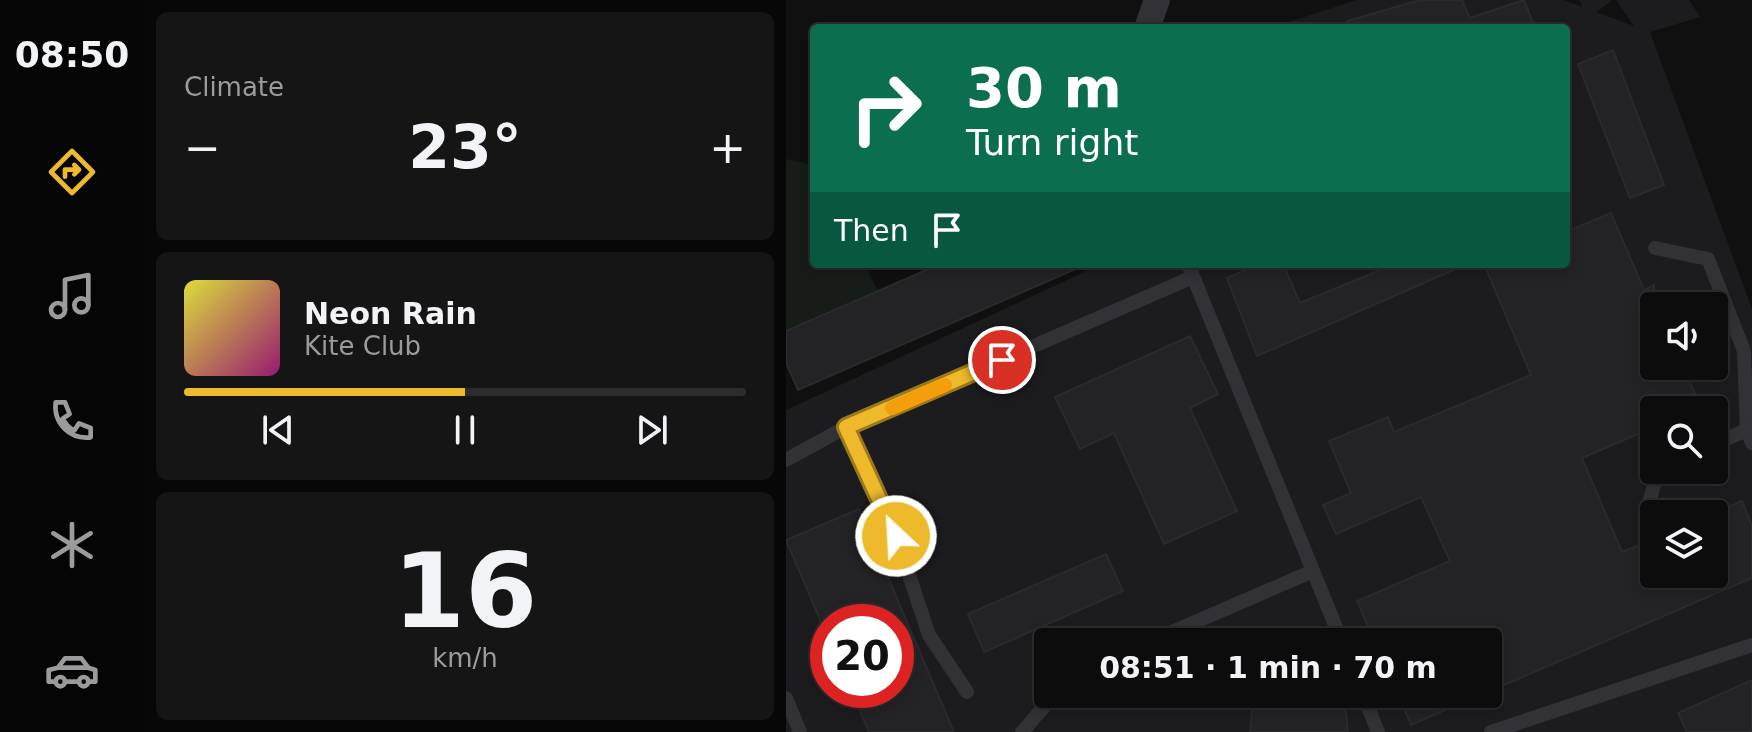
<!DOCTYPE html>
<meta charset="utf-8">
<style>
body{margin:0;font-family:"DejaVu Sans",sans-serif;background:#151516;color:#f1f3f6;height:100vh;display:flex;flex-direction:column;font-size:30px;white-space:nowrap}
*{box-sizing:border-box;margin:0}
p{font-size:26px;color:#9a9b9d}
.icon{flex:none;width:44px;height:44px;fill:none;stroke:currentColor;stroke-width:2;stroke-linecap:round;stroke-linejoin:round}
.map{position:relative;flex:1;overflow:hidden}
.details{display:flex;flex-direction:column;gap:12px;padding:12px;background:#070707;width:642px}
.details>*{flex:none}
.banner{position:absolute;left:24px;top:24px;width:760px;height:244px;border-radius:8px;box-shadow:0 4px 12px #0003,0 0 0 2px #2c2c2e;background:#0b6e4f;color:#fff;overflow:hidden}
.controls{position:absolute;left:854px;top:292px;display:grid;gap:16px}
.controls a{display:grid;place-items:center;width:88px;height:88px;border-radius:8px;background:#0c0c0d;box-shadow:0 4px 12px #0003,0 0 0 2px #2c2c2e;font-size:40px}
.speed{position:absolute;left:24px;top:604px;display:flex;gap:16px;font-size:40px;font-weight:700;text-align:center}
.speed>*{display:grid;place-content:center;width:104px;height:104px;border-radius:50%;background:#0c0c0d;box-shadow:0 4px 12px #0003,0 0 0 2px #2c2c2e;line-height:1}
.speed .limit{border:12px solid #d22;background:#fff;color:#111}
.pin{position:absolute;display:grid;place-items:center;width:68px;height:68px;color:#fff;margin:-34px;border:4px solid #fff;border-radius:50%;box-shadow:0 2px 8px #0007}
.me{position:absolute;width:88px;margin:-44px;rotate:335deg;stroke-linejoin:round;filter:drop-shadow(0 0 6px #0008)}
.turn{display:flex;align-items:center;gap:28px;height:168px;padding:0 24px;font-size:36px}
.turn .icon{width:104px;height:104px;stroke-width:2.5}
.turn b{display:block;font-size:56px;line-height:68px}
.then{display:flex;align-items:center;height:76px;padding:0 24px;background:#0003;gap:16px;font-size:30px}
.big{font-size:60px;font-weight:700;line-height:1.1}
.details .card{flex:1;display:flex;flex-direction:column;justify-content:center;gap:12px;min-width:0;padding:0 28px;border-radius:12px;background:#151516}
.details .dial{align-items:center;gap:0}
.dial b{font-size:104px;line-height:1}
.song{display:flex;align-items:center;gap:24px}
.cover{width:96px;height:96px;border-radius:12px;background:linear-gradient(135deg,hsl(60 70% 55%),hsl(320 70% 35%))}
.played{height:8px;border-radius:4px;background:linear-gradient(90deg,#eeba2b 50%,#2c2c2e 50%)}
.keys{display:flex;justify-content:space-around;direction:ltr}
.heat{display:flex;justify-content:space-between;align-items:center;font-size:44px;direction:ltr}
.trip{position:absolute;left:248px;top:628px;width:468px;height:80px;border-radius:8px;background:#0c0c0d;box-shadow:0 4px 12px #0003,0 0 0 2px #2c2c2e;font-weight:700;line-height:80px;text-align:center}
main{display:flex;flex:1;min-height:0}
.tab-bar{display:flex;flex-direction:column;width:144px;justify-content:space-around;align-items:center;background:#050505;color:#9a9b9d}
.tab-bar .icon{width:56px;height:56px}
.tab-bar .on{color:#eeba2b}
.tab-bar b{font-size:36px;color:#f1f3f6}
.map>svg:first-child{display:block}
.built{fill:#1c1c1e;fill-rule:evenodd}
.green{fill:#161c17}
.building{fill:#232325;stroke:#2a2a2d;stroke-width:2}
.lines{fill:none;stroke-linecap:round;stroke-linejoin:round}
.service{stroke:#313136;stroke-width:14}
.minor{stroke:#313136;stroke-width:26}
.route-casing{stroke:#9b791c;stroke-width:20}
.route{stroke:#eeba2b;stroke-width:14}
.slow{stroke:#f59e0b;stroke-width:14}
</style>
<main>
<nav class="tab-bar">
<b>08:50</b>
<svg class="icon on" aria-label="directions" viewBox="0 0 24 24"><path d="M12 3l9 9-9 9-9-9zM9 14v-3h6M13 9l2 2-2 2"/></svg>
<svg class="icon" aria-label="music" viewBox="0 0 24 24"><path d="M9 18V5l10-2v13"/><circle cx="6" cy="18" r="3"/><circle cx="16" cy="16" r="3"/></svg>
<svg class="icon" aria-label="phone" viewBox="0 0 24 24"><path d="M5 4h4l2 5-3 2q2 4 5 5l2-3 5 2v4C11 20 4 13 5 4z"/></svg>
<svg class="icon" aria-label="climate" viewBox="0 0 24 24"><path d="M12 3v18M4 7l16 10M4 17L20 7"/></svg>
<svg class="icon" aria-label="car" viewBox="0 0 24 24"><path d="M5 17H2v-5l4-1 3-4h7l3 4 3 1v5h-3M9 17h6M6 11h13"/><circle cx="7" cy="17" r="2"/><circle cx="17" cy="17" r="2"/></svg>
</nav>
<section class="details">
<div class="card"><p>Climate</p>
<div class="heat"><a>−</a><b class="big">23°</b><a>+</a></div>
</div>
<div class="card">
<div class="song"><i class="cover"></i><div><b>Neon Rain</b><p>Kite Club</p></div></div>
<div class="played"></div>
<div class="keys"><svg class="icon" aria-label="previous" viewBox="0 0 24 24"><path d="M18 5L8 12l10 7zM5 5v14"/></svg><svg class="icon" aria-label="pause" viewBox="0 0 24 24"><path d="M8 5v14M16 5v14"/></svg><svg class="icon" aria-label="next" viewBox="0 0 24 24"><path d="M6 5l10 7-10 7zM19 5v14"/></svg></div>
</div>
<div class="card dial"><b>16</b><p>km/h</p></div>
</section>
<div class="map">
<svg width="966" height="732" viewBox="0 0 966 732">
<rect width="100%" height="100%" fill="#101011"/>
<path class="built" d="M571 0H777L797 7 793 0H827L810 12 848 26 830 0H903L914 17 864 32 966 309V732H0V410L316 264H780V28H484ZM868 306H928V366H868ZM868 410H928V470H868ZM868 514H928V574H868ZM42 622H110V690H42ZM262 642H702V694H262Z"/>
<polygon class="green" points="0,159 28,165 28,264 78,264 92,291 0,331"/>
<g class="building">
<polygon points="634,0 676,0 684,18 738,0 749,28 562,28 561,21"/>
<polygon points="827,50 878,185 844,198 792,64"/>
<polygon points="825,213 858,290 868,285 868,366 897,366 916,410 868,410 868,427 796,458 836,552 868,539 868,574 928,574 928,513 956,501 966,526 966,578 702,692 702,642 589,642 571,601 664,561 635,497 550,534 537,505 565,493 543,441 602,417 608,432 745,375 698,264 780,264 780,232"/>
<polygon points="154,264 301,264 12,390 0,363 0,331"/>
<polygon points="473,264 497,264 514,303 609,264 681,264 471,356 441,278"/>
<polygon points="404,336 432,394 404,408 451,511 378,544 328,433 294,449 269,397"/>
<polygon points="73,509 121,622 168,732 83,732 65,690 110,690 110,622 35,622 0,540"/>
<polygon points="320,554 337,591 198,652 182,614"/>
<polygon points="966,680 966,732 901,732 892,713"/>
<polygon points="474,694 552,694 560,712 562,732 464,732 466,711"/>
<polygon points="612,694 696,694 625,725"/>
</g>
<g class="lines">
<g class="service">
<polyline points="869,248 922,259 958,351 961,430 966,443"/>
<polyline points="402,264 556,642"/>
<polyline points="60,427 110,536 143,635 181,692"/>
<polyline points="928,444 961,430"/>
<polyline points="0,460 60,427 407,277"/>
<polyline points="862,507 872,470"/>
<polyline points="363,642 527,571"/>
<polyline points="577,694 592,732"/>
<polyline points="0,698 14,732"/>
<polyline points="236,732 269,694"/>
<polyline points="705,732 966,645"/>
</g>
<polyline class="minor" points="361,28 371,0"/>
</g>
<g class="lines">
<defs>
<polyline id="route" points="110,536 60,427 216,360"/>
</defs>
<use href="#route" class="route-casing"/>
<use href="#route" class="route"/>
<polyline class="slow" points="106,408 159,385"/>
</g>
</svg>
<div class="controls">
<a><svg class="icon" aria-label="sound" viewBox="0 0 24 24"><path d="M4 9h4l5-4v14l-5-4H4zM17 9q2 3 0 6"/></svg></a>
<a><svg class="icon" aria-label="search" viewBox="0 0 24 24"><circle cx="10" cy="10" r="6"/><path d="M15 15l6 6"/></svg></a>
<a><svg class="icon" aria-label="layers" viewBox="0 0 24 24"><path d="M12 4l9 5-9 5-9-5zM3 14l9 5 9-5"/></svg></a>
</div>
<div class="speed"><div class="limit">20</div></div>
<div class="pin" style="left:216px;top:360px;background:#d93025"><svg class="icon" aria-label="arrive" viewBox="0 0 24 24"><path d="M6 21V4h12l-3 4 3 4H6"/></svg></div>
<svg class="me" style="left:110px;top:536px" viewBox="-20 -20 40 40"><circle r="17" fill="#eeba2b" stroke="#fff" stroke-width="3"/><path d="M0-11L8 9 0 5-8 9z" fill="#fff"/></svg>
<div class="trip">08:51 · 1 min · 70 m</div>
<div class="banner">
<div class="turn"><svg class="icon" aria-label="right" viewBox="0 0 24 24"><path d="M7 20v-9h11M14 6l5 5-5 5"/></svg><div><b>30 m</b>Turn right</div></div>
<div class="then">Then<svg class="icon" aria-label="arrive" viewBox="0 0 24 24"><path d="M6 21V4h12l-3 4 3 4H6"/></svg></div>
</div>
</div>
</main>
